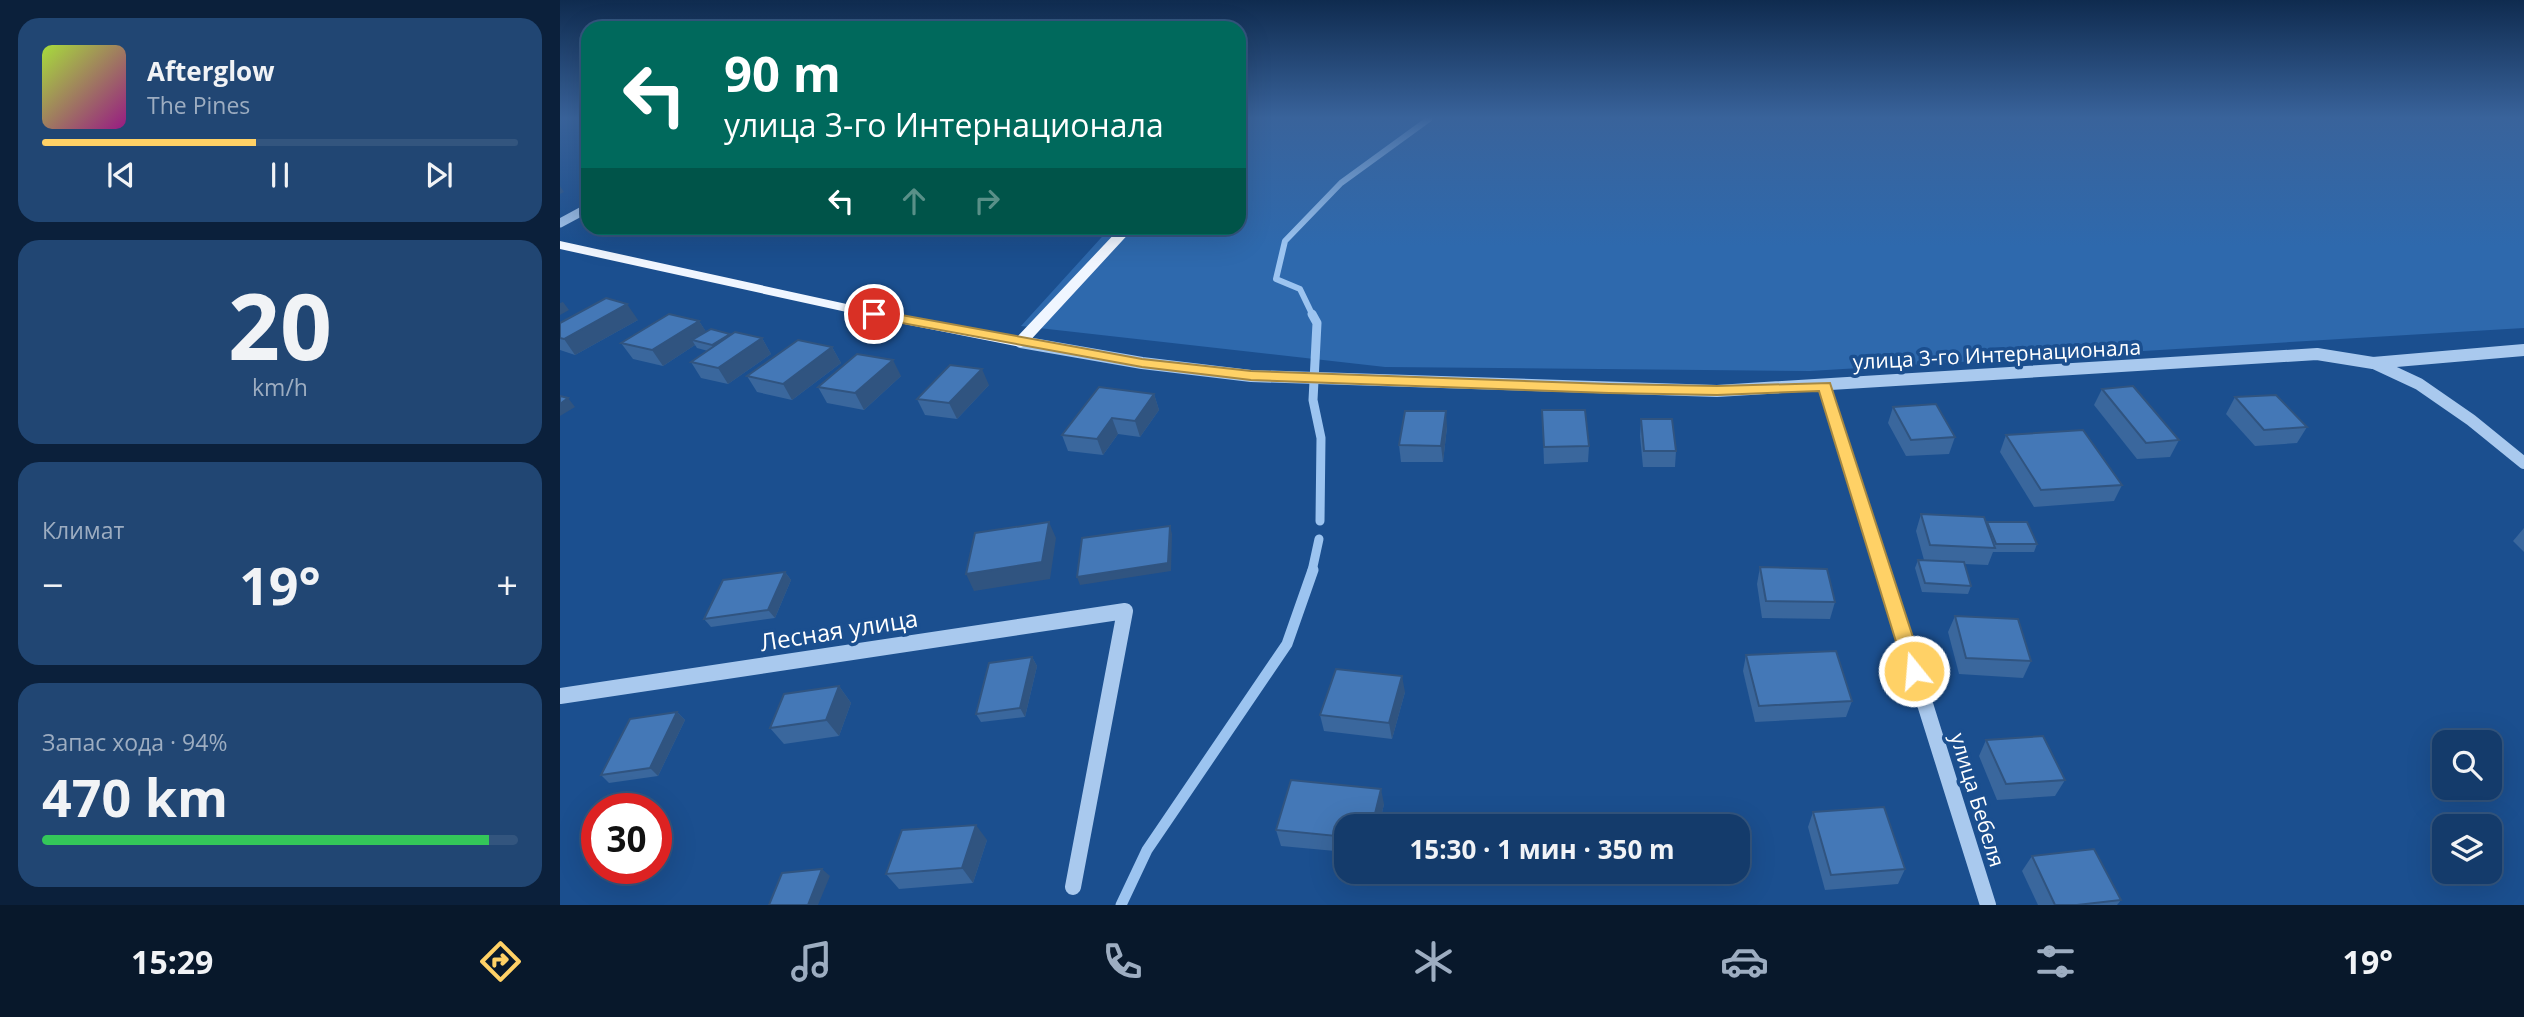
<!DOCTYPE html>
<html lang="ru">
<meta charset="utf-8">
<style>
body{margin:0;font-family:"Open Sans",sans-serif;background:#214673;color:#f1f3f6;height:100vh;display:flex;flex-direction:column;font-size:26px;white-space:nowrap}
*{box-sizing:border-box;margin:0}
p{font-size:23px;color:#9dadc1}
.icon{flex:none;width:38px;height:38px;fill:none;stroke:currentColor;stroke-width:2;stroke-linecap:round;stroke-linejoin:round}
.map{position:relative;flex:1;overflow:hidden}
.sheet{display:flex;flex-direction:column;gap:18px;padding:18px;background:#0b203b;width:560px}
.sheet>*{flex:none}
.guide{position:absolute;left:21px;top:21px;width:665px;height:214px;border-radius:21px;box-shadow:0 7px 28px #0002,0 0 0 2px #33557e;background:#00695c;color:#fff;overflow:hidden}
.tools{position:absolute;left:1872px;top:730px;display:grid;gap:14px}
.tools a{display:grid;place-items:center;width:70px;height:70px;border-radius:14px;background:#143b6b;box-shadow:0 7px 28px #0002,0 0 0 2px #33557e;font-size:35px}
.speed{position:absolute;left:21px;top:793px;display:flex;gap:14px;font-size:35px;font-weight:700;text-align:center}
.speed>*{display:grid;place-content:center;width:91px;height:91px;border-radius:50%;background:#143b6b;box-shadow:0 7px 28px #0002,0 0 0 2px #33557e;line-height:1}
.speed .limit{border:10px solid #d22;background:#fff;color:#111}
.pin{position:absolute;display:grid;place-items:center;width:60px;height:60px;color:#fff;margin:-30px;border:4px solid #fff;border-radius:50%;box-shadow:0 2px 7px #0007}
.me{position:absolute;width:77px;margin:-38px;rotate:343deg;stroke-linejoin:round;filter:drop-shadow(0 0 5px #0008)}
.turn{display:flex;align-items:center;gap:24px;height:147px;padding:0 28px;font-size:32px}
.turn .icon{width:91px;height:91px;stroke-width:2.5}
.turn b{display:block;font-size:49px;line-height:60px}
.lanes{display:flex;align-items:center;height:66px;padding:0 28px;background:#0003;justify-content:center;gap:35px;direction:ltr}
.lanes .off{opacity:.35}
.big{font-size:52px;font-weight:700;line-height:1.1}
.sheet .tile{flex:1;display:flex;flex-direction:column;justify-content:center;gap:10px;min-width:0;padding:0 24px;border-radius:21px;background:#214673}
.sheet .dial{align-items:center;gap:0}
.dial b{font-size:91px;line-height:1}
.song{display:flex;align-items:center;gap:21px}
.cover{width:84px;height:84px;border-radius:10px;background:linear-gradient(135deg,hsl(80 70% 55%),hsl(310 70% 35%))}
.played{height:7px;border-radius:4px;background:linear-gradient(90deg,#ffd166 45%,#33557e 45%)}
.keys{display:flex;justify-content:space-around;direction:ltr}
.heat{display:flex;justify-content:space-between;align-items:center;font-size:38px;direction:ltr}
.charge{height:10px;border-radius:5px;background:linear-gradient(90deg,#34c759 94%,#33557e 0)}
.trip{position:absolute;left:774px;top:814px;width:416px;height:70px;border-radius:21px;background:#143b6b;box-shadow:0 7px 28px #0002,0 0 0 2px #33557e;font-weight:700;line-height:70px;text-align:center}
.tab-bar{display:flex;height:112px;justify-content:space-around;align-items:center;background:#08182b;color:#9dadc1}
.tab-bar .icon{width:49px;height:49px}
.tab-bar .active{color:#ffd166}
.tab-bar b{font-size:32px;color:#f1f3f6}
main{display:flex;flex:1;min-height:0}
.map>svg:first-child{display:block}
.green{fill:#2e69ad}
.lines{fill:none;stroke-linecap:round;stroke-linejoin:round}
.stream-far2{stroke:#9cc4f0;stroke-width:6}
.stream-far1{stroke:#9cc4f0;stroke-width:9}
.stream{stroke:#9cc4f0;stroke-width:11}
.minor-far2{stroke:#a9c9ee;stroke-width:9}
.minor-far1{stroke:#a9c9ee;stroke-width:12}
.minor{stroke:#a9c9ee;stroke-width:16}
.major{fill:#f0f6ff;fill-rule:evenodd}
.wall{fill:#3a679d}
.shaded-wall{fill:#305480}
.building{fill:#4478b7;stroke:#305480;stroke-width:2}
.route{fill:#ffd166;stroke:#a68842;stroke-width:2}
.labels{text-anchor:middle;stroke-width:7;stroke-linejoin:round;paint-order:stroke}
.street-label{font-size:21px;fill:#fff;stroke:#1b4f8f}
.near-street-label{font-size:24px;fill:#fff;stroke:#1b4f8f}
</style>
<main>
<section class="sheet">
<div class="tile">
<div class="song"><i class="cover"></i><div><b>Afterglow</b><p>The Pines</p></div></div>
<div class="played"></div>
<div class="keys"><svg class="icon" aria-label="previous" viewBox="0 0 24 24"><path d="M18 5L8 12l10 7zM5 5v14"/></svg><svg class="icon" aria-label="pause" viewBox="0 0 24 24"><path d="M8 5v14M16 5v14"/></svg><svg class="icon" aria-label="next" viewBox="0 0 24 24"><path d="M6 5l10 7-10 7zM19 5v14"/></svg></div>
</div>
<div class="tile dial"><b>20</b><p>km/h</p></div>
<div class="tile"><p>Климат</p>
<div class="heat"><a>−</a><b class="big">19°</b><a>+</a></div>
</div>
<div class="tile"><p>Запас хода · 94%</p><b class="big">470 km</b><div class="charge"></div></div>
</section>
<div class="map">
<svg width="1964" height="905" viewBox="0 0 1964 905">
<rect width="100%" height="100%" fill="#1b4f8f"/>
<polygon class="green" points="679,119 1964,119 1964,328 1250,371 825,367 461,326 550,228 679,228"/>
<g class="lines">
<polyline class="stream-far2" points="753,316 740,289 716,279 725,241 781,183 869,119"/>
<g class="stream-far1">
<polyline points="752,314 757,323 753,400 761,438 760,521"/>
<polyline points="752,571 759,539"/>
</g>
<polyline class="stream" points="561,905 587,850 727,644 753,570"/>
<polyline class="minor-far2" points="0,223 28,208"/>
<g class="minor-far1">
<polyline points="461,342 582,363 691,376 1157,391 1757,354 1813,363 1964,350"/>
<polyline points="1814,363 1859,384 1911,420 1964,463"/>
<polyline points="1265,386 1323,571"/>
</g>
<g class="minor">
<polyline points="1323,570 1428,905"/>
<polyline points="0,696 565,611 513,887"/>
</g>
<polygon class="major" points="560,228 574,228 466,345 461,347 314,318 0,249 0,241 314,310 457,337"/>
</g>
<g class="wall">
<polygon points="126,228 175,228 163,235 127,230"/>
<polygon points="78,320 15,355 0,350 0,323"/>
<polygon points="139,321 146,332 202,338 211,354 168,384 141,378 131,362 148,351 137,348 135,345 103,366 73,359 61,343"/>
<polygon points="272,347 281,363 232,400 197,392 187,376"/>
<polygon points="341,376 304,410 267,403 258,387"/>
<polygon points="429,385 397,419 365,415 357,399"/>
<polygon points="1542,389 1619,440 1610,457 1577,459 1534,405"/>
<polygon points="594,394 599,410 580,437 558,434 543,455 508,451 502,435"/>
<polygon points="1675,397 1747,427 1737,443 1695,446 1666,414"/>
<polygon points="1333,407 1395,437 1389,454 1346,456 1328,423"/>
<polygon points="982,410 1029,446 1028,462 984,464"/>
<polygon points="1081,419 1116,451 1115,467 1083,467 1080,436"/>
<polygon points="887,427 883,462 841,462 839,445"/>
<polygon points="1446,435 1562,485 1554,501 1474,507 1440,452"/>
<polygon points="1361,514 1426,523 1477,544 1474,552 1433,552 1428,565 1404,564 1411,586 1408,594 1362,592 1355,568 1358,560 1364,560 1356,531"/>
<polygon points="1964,528 1964,552 1953,541"/>
<polygon points="1200,567 1275,602 1270,619 1202,618 1197,584"/>
<polygon points="225,572 231,580 215,618 151,627 144,619"/>
<polygon points="1395,616 1471,661 1463,678 1399,674 1388,632"/>
<polygon points="1186,655 1292,701 1286,717 1195,722 1183,671"/>
<polygon points="472,657 477,666 465,717 421,722 416,714"/>
<polygon points="279,686 291,703 279,736 224,744 210,728"/>
<polygon points="845,692 832,739 764,731 760,715"/>
<polygon points="117,712 125,720 98,776 49,783 41,775"/>
<polygon points="1426,740 1505,780 1495,796 1437,800 1419,756"/>
<polygon points="824,804 819,826 786,826 786,852 721,846 716,830"/>
<polygon points="1253,812 1345,869 1338,884 1265,890 1248,827"/>
<polygon points="427,840 413,883 339,889 326,874"/>
<polygon points="1472,856 1561,900 1557,905 1478,905 1462,871"/>
</g>
<g class="shaded-wall">
<polygon points="0,186 4,192 0,194"/>
<polygon points="158,228 175,228 163,235"/>
<polygon points="3,302 9,310 0,315 0,303"/>
<polygon points="67,304 78,320 15,355 4,339"/>
<polygon points="139,321 149,336 132,340 135,345 103,366 92,350"/>
<polygon points="170,334 175,342 157,353 152,345"/>
<polygon points="202,338 211,354 168,384 158,368"/>
<polygon points="272,347 281,363 232,400 223,384"/>
<polygon points="333,360 341,376 304,410 295,393"/>
<polygon points="422,369 429,385 397,419 389,403"/>
<polygon points="594,394 599,410 580,437 575,421"/>
<polygon points="8,398 15,407 0,416 0,404"/>
<polygon points="886,411 887,427 883,462 881,446"/>
<polygon points="552,418 558,434 543,455 537,439"/>
<polygon points="489,522 496,538 490,579 414,591 406,574"/>
<polygon points="610,526 612,534 611,571 520,585 517,577"/>
<polygon points="225,572 231,580 215,618 208,610"/>
<polygon points="472,657 477,666 465,717 460,708"/>
<polygon points="842,676 845,692 832,739 829,723"/>
<polygon points="279,686 291,703 279,736 266,720"/>
<polygon points="117,712 125,720 98,776 90,768"/>
<polygon points="821,789 824,804 819,826 812,826"/>
<polygon points="416,825 427,840 413,883 402,868"/>
<polygon points="262,869 270,876 258,905 248,905"/>
</g>
<g class="building">
<polygon points="46,298 67,304 4,339 0,338 0,323"/>
<polygon points="109,314 139,321 92,350 61,343"/>
<polygon points="151,329 170,334 152,345 132,340"/>
<polygon points="175,332 202,338 158,368 131,362"/>
<polygon points="238,340 272,347 223,384 187,376"/>
<polygon points="297,354 333,360 295,393 258,387"/>
<polygon points="390,365 422,369 389,403 357,399"/>
<polygon points="1573,386 1619,440 1586,443 1542,389"/>
<polygon points="539,387 594,394 575,421 552,418 537,439 502,435"/>
<polygon points="1716,395 1747,427 1704,430 1675,397"/>
<polygon points="0,396 8,398 0,404"/>
<polygon points="1376,404 1395,437 1351,440 1333,407"/>
<polygon points="982,410 1025,410 1029,446 984,447"/>
<polygon points="845,411 886,411 881,446 839,445"/>
<polygon points="1081,419 1112,419 1116,451 1084,451"/>
<polygon points="1523,430 1562,485 1481,490 1446,435"/>
<polygon points="1361,514 1424,517 1435,548 1370,545"/>
<polygon points="489,522 482,562 406,574 415,533"/>
<polygon points="1427,522 1467,522 1477,544 1436,544"/>
<polygon points="610,526 608,563 517,577 522,538"/>
<polygon points="1358,560 1404,562 1411,586 1365,583"/>
<polygon points="1200,567 1267,569 1275,602 1206,601"/>
<polygon points="225,572 208,610 144,619 163,580"/>
<polygon points="1395,616 1458,619 1471,661 1406,658"/>
<polygon points="1276,651 1292,701 1199,706 1186,655"/>
<polygon points="472,657 460,708 416,714 429,663"/>
<polygon points="776,669 842,676 829,723 760,715"/>
<polygon points="279,686 266,720 210,728 224,694"/>
<polygon points="117,712 90,768 41,775 70,719"/>
<polygon points="1483,736 1505,780 1446,784 1426,740"/>
<polygon points="731,780 821,789 812,826 786,826 786,837 716,830"/>
<polygon points="1324,807 1345,869 1271,875 1253,812"/>
<polygon points="416,825 402,868 326,874 342,830"/>
<polygon points="1534,849 1561,900 1517,905 1495,905 1472,856"/>
<polygon points="262,869 248,905 209,905 222,873"/>
</g>
<linearGradient id="sky" x2="0" y2="1"><stop stop-color="#0f2b4f"/><stop offset="0.48" stop-color="#39639b"/><stop offset="1" stop-color="#39639b" stop-opacity="0"/></linearGradient>
<rect width="1964" height="246" fill="url(#sky)"/>
<polygon class="route" points="314,310 582,359 691,371 1049,384 1157,386 1270,383 1364,671 1361,677 1354,679 1348,677 1345,671 1259,391 1157,395 1049,393 691,380 582,367 309,317 309,311"/>
<g class="labels">
<g class="street-label">
<text transform="translate(1437 355) rotate(-3)" y="7">улица 3-го Интернационала</text>
<text transform="translate(1417 800) rotate(73)" y="7">улица Бебеля</text>
</g>
<g class="near-street-label">
<text transform="translate(279 631) rotate(-9)" y="8">Лесная улица</text>
</g>
</g>
</svg>
<div class="tools">
<a><svg class="icon" aria-label="search" viewBox="0 0 24 24"><circle cx="10" cy="10" r="6"/><path d="M15 15l6 6"/></svg></a>
<a><svg class="icon" aria-label="layers" viewBox="0 0 24 24"><path d="M12 4l9 5-9 5-9-5zM3 14l9 5 9-5"/></svg></a>
</div>
<div class="speed"><div class="limit">30</div></div>
<div class="pin" style="left:314px;top:314px;background:#d93025"><svg class="icon" aria-label="arrive" viewBox="0 0 24 24"><path d="M6 21V4h12l-3 4 3 4H6"/></svg></div>
<svg class="me" style="left:1354px;top:671px" viewBox="-20 -20 40 40"><circle r="17" fill="#ffd166" stroke="#fff" stroke-width="3"/><path d="M0-11L8 9 0 5-8 9z" fill="#fff"/></svg>
<div class="trip">15:30 · 1 мин · 350 m</div>
<div class="guide">
<div class="turn"><svg class="icon" aria-label="left" viewBox="0 0 24 24"><path d="M17 20v-9H6M10 6l-5 5 5 5"/></svg><div><b>90 m</b>улица 3-го Интернационала</div></div>
<div class="lanes"><svg class="icon" aria-label="left" viewBox="0 0 24 24"><path d="M17 20v-9H6M10 6l-5 5 5 5"/></svg><svg class="icon off" aria-label="ahead" viewBox="0 0 24 24"><path d="M12 20V5M6 11l6-6 6 6"/></svg><svg class="icon off" aria-label="right" viewBox="0 0 24 24"><path d="M7 20v-9h11M14 6l5 5-5 5"/></svg></div>
</div>
</div>
</main>
<nav class="tab-bar">
<b>15:29</b>
<svg class="icon active" aria-label="directions" viewBox="0 0 24 24"><path d="M12 3l9 9-9 9-9-9zM9 14v-3h6M13 9l2 2-2 2"/></svg>
<svg class="icon" aria-label="music" viewBox="0 0 24 24"><path d="M9 18V5l10-2v13"/><circle cx="6" cy="18" r="3"/><circle cx="16" cy="16" r="3"/></svg>
<svg class="icon" aria-label="phone" viewBox="0 0 24 24"><path d="M5 4h4l2 5-3 2q2 4 5 5l2-3 5 2v4C11 20 4 13 5 4z"/></svg>
<svg class="icon" aria-label="climate" viewBox="0 0 24 24"><path d="M12 3v18M4 7l16 10M4 17L20 7"/></svg>
<svg class="icon" aria-label="car" viewBox="0 0 24 24"><path d="M5 17H2v-5l4-1 3-4h7l3 4 3 1v5h-3M9 17h6M6 11h13"/><circle cx="7" cy="17" r="2"/><circle cx="17" cy="17" r="2"/></svg>
<svg class="icon" aria-label="filters" viewBox="0 0 24 24"><path d="M4 7h16M4 17h16"/><circle cx="9" cy="7" r="2"/><circle cx="15" cy="17" r="2"/></svg>
<b>19°</b>
</nav>
